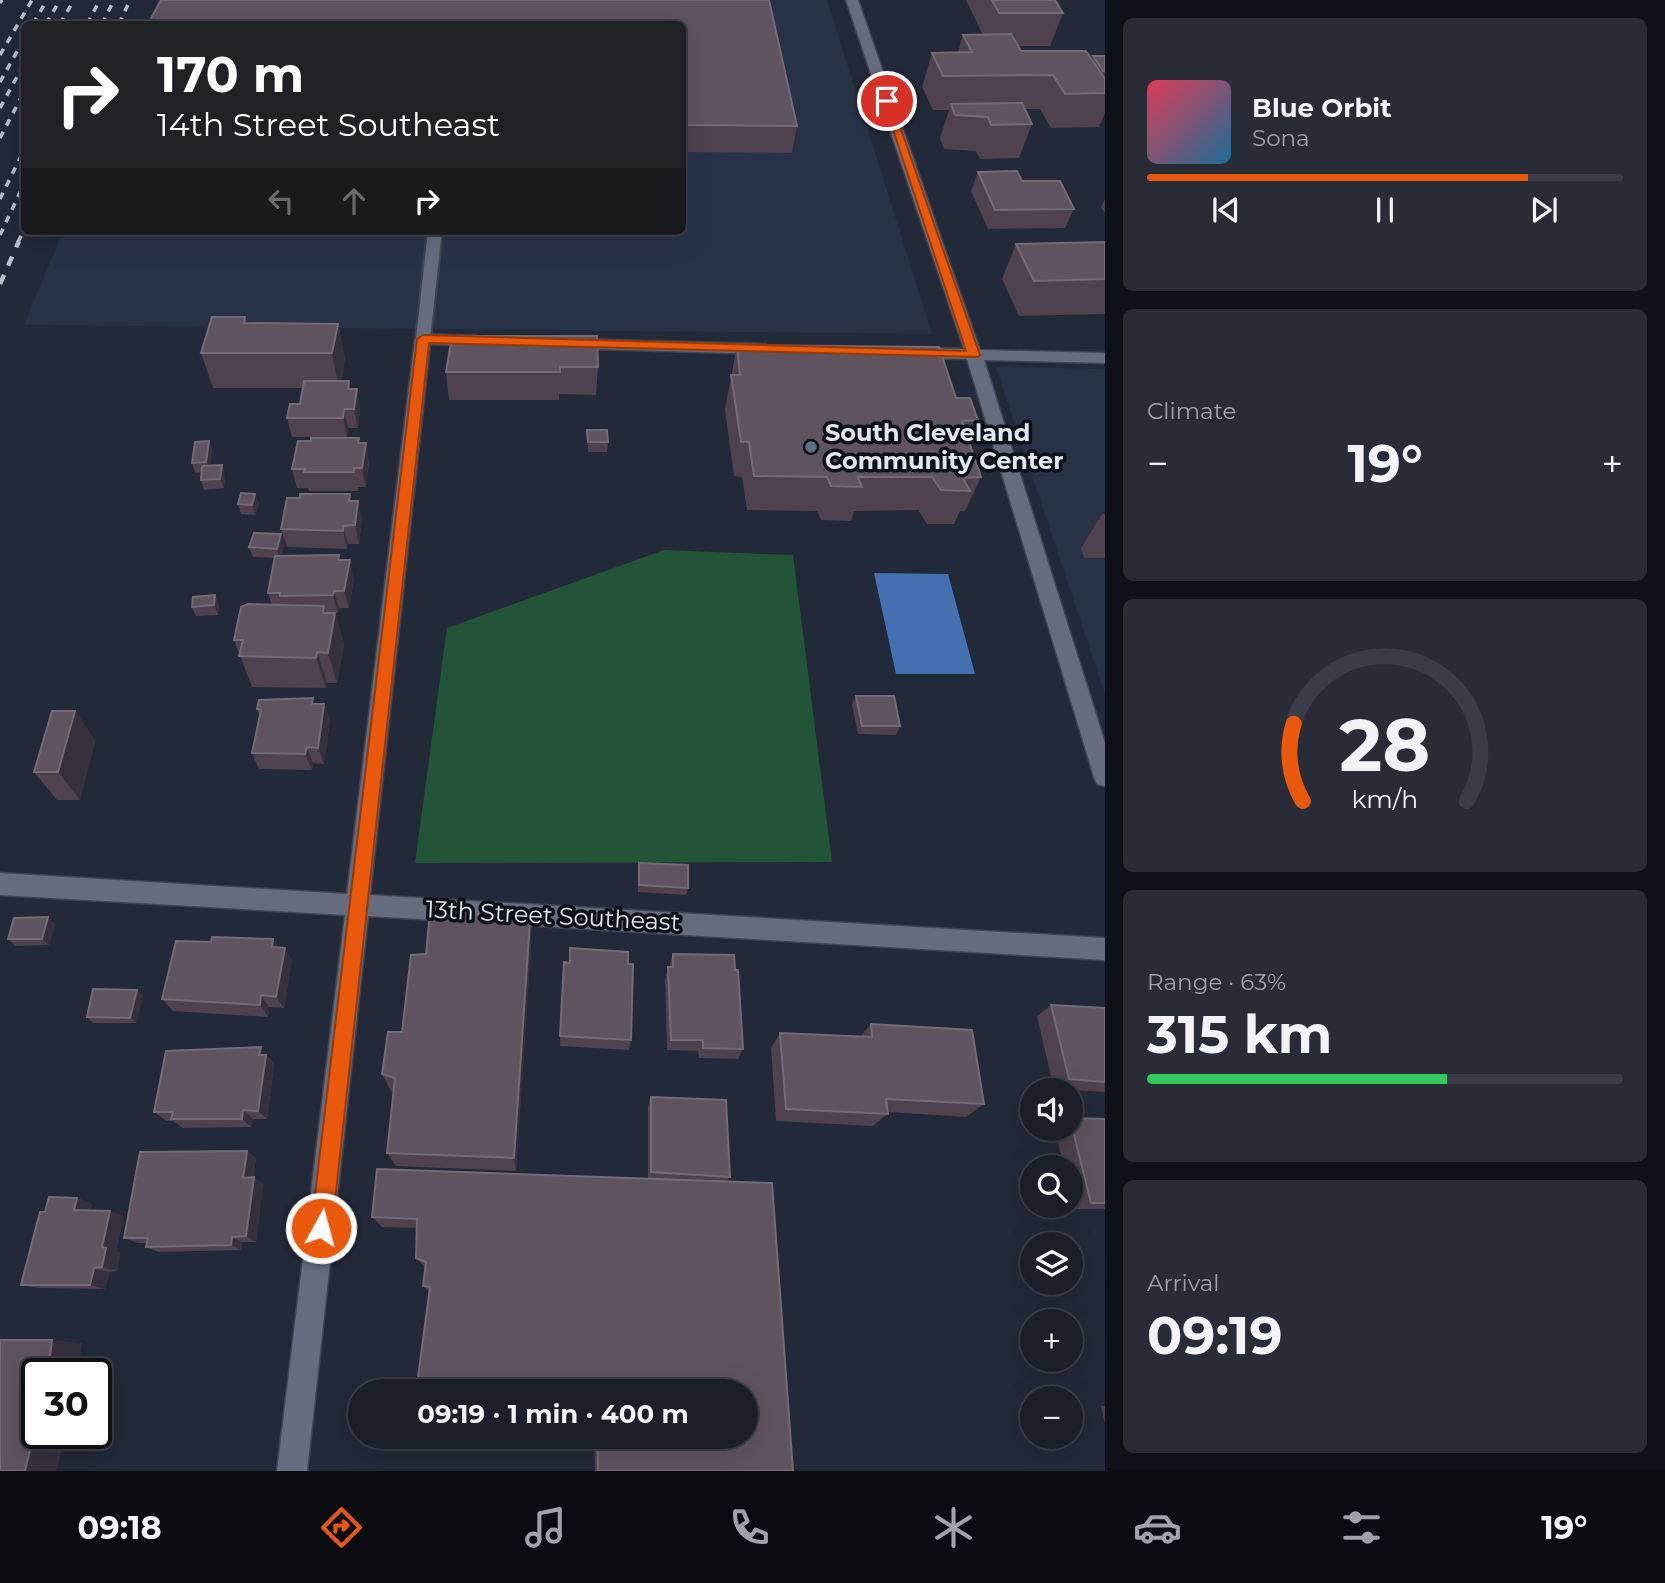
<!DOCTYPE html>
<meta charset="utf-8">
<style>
body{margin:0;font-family:Montserrat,sans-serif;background:#272c36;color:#f1f3f6;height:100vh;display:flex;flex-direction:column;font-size:26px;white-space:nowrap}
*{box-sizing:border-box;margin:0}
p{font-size:23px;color:#9fa2a8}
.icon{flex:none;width:38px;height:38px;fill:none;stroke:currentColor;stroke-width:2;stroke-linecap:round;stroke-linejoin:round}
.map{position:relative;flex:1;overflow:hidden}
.side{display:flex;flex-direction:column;gap:18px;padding:18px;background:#0e1117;width:560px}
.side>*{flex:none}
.guide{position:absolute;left:21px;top:21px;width:665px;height:214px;border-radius:10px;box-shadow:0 7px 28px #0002,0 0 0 2px #383d47;background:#202124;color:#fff;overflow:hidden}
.controls{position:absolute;left:1020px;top:1078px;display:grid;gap:14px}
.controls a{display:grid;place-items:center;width:63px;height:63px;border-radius:50%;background:#1a1f2a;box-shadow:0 7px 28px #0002,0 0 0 2px #383d47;font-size:35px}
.speed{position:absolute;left:21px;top:1358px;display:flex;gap:14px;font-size:35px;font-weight:700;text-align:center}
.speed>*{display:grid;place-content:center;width:91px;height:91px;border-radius:50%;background:#1a1f2a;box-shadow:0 7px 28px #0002,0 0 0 2px #383d47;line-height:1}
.speed .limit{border:4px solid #111;border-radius:10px;background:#fff;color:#111}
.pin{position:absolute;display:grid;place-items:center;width:60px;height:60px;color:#fff;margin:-30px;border:4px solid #fff;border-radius:50%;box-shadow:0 2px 7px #0007}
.me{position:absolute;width:77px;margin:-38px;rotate:7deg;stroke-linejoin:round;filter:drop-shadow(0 0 5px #0008)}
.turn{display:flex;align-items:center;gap:24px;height:147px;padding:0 21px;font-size:32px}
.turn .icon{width:91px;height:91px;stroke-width:2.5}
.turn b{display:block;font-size:49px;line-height:60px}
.lanes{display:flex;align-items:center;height:66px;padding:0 21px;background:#0003;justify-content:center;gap:35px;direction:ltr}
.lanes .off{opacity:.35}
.big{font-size:52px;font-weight:700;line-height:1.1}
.side .tile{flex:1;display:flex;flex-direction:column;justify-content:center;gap:10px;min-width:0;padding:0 24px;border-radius:10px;background:#272c36}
.side .dial{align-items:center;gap:0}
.dial svg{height:182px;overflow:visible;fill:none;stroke:#383d47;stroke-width:7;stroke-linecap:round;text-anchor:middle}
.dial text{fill:#f1f3f6;stroke:none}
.song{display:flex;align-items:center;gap:21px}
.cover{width:84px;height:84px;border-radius:10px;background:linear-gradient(135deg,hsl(350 70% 55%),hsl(200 70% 35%))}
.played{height:7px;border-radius:4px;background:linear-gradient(90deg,#ea580c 80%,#383d47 80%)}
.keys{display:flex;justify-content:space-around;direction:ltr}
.heat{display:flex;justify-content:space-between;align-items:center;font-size:38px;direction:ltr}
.charge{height:10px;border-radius:5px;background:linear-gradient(90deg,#34c759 63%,#383d47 0)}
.trip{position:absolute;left:348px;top:1379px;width:410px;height:70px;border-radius:35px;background:#1a1f2a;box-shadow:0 7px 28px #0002,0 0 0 2px #383d47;font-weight:700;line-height:70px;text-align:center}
.menu{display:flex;height:112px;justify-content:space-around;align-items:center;background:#0a0c11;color:#9fa2a8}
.menu .icon{width:49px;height:49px}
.menu .selected{color:#ea580c}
.menu b{font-size:32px;color:#f1f3f6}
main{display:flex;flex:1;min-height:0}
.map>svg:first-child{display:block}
.built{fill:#283247}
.green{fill:#225438}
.water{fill:#4271b2}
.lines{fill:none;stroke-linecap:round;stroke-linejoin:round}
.lane-casing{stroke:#3e4451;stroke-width:4}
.street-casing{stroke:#3e4451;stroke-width:3}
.lane{fill:#646c7e;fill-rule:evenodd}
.street{fill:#646c7e;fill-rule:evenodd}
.rail-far1{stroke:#b8bdc8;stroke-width:3.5;stroke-dasharray:7 7;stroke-linecap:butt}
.rail{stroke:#b8bdc8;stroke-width:4.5;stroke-dasharray:10 10;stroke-linecap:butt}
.wall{fill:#4f414e}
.shaded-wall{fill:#36303e}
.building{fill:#5f5360;stroke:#736a76;stroke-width:2}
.route{fill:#ea580c;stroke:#983908;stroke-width:2}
.service-dot{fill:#5c6f8a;stroke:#0e1218;stroke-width:2.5}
.labels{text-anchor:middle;stroke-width:7;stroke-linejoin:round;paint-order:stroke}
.poi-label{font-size:24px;font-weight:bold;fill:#e1e6f0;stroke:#0e1218;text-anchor:start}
.street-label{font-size:24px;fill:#e1e6f0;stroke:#0e1218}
</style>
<main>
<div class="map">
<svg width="1105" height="1471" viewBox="0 0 1105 1471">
<rect width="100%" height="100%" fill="#222938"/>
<g class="built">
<polygon points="158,0 827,0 932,334 24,325 63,231 682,231 682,24 148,24"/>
<polygon points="996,367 1105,369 1105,694"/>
</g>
<polygon class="green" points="664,550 793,555 832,862 415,863 447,628"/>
<polygon class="water" points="874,573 948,574 975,674 896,674"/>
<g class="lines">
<defs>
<polygon id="lane" points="428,231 442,231 430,339 423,344 416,339"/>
<g id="street">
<polygon points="846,0 858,0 980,350 1105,353 1105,363 984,360 1105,743 1105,786 1097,784 1094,777 967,359 913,358 905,353 913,348 964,349"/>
<polygon points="423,334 478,336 486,341 478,346 430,344 370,895 1105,938 1105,960 368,916 307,1471 277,1471 345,915 0,895 0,873 347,894 415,339"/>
<polygon points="570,339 765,344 773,349 765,354 564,348 562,344 564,340"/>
</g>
</defs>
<use href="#lane" class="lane-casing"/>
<use href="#street" class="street-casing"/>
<use href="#lane" class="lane"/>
<use href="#street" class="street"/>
<g class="rail-far1">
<polyline points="0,3 2,0"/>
<polyline points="33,24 47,0"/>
<polyline points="46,24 60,0"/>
<polyline points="60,24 74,0"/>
<polyline points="87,24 100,0"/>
<polyline points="102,24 114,0"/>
<polyline points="119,24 130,0"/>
<polyline points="0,55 32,0"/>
<polyline points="0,82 24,39"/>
<polyline points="0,108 24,64"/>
<polyline points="0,138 24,92"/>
<polyline points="0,199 24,150"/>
<polyline points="0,235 24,184"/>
<polyline points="18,242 24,230"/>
</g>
<polyline class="rail" points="0,284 19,241"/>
</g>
<g class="wall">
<polygon points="769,0 797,126 792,153 682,152 682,24"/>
<polygon points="966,0 1055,0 1063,13 1050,46 1018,46 1021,51 1092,59 1093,56 1105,56 1105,113 1099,127 1051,128 1040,109 1025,109 1032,124 1019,158 980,159 976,151 944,149 940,138 949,110 933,110 922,87 932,53 958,52 963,35 983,35"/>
<polygon points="978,172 1022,181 1074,209 1065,228 988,229 971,191"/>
<polygon points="1105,199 1105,213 1101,207"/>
<polygon points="234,231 276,231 275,236 236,236"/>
<polygon points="1105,242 1105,314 1019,316 1002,279 1016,244"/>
<polygon points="245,317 247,323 338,324 345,359 341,381 351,389 360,408 358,428 348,428 347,437 292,437 287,418 300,404 303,388 213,388 201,353"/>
<polygon points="452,336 598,367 596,395 559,394 559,400 449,400 446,372"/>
<polygon points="737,345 956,398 978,420 969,441 981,477 965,511 960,511 954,524 927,524 918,510 854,511 851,521 821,520 817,511 747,510 742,477 734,476 725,410"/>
<polygon points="587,430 608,442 607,452 588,452"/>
<polygon points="360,443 369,462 366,487 358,487 358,491 309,491 308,488 297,488 292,469"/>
<polygon points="213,451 210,466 225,474 224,488 204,490 201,480 202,472 195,473 192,463"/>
<polygon points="255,494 259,504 255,515 241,514 238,504"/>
<polygon points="352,501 362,519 359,544 348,544 347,549 287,547 281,529"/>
<polygon points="1102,514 1105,514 1105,558 1084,558 1081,548"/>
<polygon points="284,544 281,556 340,560 354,579 349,608 339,608 338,613 335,613 344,644 337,683 327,683 326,688 252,687 234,640 272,605 268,593 275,558 253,557 249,547"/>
<polygon points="215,595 219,605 218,615 196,616 192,607"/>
<polygon points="856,696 900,726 896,735 858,734 852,705"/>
<polygon points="315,704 324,704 330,721 324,764 313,763 312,770 259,769 252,753 260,716 257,709"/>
<polygon points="75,711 95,741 80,800 57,800 34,772"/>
<polygon points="639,863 688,888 686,895 638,892 638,870"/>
<polygon points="524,920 530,921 531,945 516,1171 396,1166 387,1153 394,1092 391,1091 382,1074 402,1032 426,954"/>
<polygon points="55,924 49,945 15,946 8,939"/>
<polygon points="273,939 279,948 292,960 284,1008 269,1007 268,1017 173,1011 162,999 211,942"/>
<polygon points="673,954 735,970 743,1049 738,1059 699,1058 698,1051 667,1050 665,979"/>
<polygon points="564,962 628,964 631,1040 629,1050 560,1046"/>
<polygon points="143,996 136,1023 93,1023 87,1017"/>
<polygon points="1051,1005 1105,1008 1105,1092 1054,1089 1037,1016"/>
<polygon points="871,1024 984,1104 966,1117 888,1112 888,1114 873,1126 776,1121 771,1048 780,1033 860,1037"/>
<polygon points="269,1057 274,1065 267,1119 253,1119 251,1127 183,1128 173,1121 166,1121 154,1112"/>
<polygon points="651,1097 730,1177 726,1182 793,1471 595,1471 594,1437 746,1437 429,1291 423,1286 425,1267 416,1258 417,1228 382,1227 372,1217 648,1179 648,1106"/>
<polygon points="1071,1118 1105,1119 1105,1209 1074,1209 1066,1213 1035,1210 1035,1206 1071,1206 1071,1167 1032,1167 1032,1189 1030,1165 1037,1161 1063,1163 1055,1129 1071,1129"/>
<polygon points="247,1151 256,1158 253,1178 263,1184 256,1242 242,1242 241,1250 159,1252 146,1247 147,1243 138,1243 124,1238"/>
<polygon points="77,1198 92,1204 90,1210 110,1211 124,1216 116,1251 120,1253 117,1271 109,1272 105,1289 38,1288 21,1285 45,1212"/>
<polygon points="1101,1406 1105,1406 1105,1424"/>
</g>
<g class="shaded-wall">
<polygon points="338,324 345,359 339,388 332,353"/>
<polygon points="357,389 360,408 358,428 354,409"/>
<polygon points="344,409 348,428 347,437 343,418"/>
<polygon points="209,441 213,451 209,472 206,462"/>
<polygon points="366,443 369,462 366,487 362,468"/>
<polygon points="222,465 225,474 224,488 220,479"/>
<polygon points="255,494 259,504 255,515 252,505"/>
<polygon points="358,501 362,519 359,544 355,525"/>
<polygon points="343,526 348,544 347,549 343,531"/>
<polygon points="281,534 284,544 280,558 277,549"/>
<polygon points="350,560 354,579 349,608 344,591"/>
<polygon points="334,591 339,608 338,613 333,595"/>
<polygon points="215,595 219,605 218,615 214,605"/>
<polygon points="324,606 331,633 335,613 344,644 337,683 328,653 323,613"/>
<polygon points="317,652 327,683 326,688 316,658"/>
<polygon points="324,704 330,721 324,764 318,748"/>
<polygon points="75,711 95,741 80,800 58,772"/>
<polygon points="307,747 313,763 312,770 305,754"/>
<polygon points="48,917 55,924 49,945 42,939"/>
<polygon points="530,921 531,945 516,1171 514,1158"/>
<polygon points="273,939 281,951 272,947"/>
<polygon points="285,948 292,960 284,1008 276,997"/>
<polygon points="137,990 143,996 136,1023 130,1018"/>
<polygon points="261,995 269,1007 268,1017 260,1005"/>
<polygon points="261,1047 274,1065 267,1119 258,1111 259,1055"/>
<polygon points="243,1110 253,1119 251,1127 242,1119"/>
<polygon points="247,1151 256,1158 252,1185 243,1178"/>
<polygon points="254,1177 263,1184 256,1242 246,1236"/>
<polygon points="77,1198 92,1204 89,1216 74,1210"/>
<polygon points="110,1211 124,1216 116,1251 120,1253 117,1271 102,1267 102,1247"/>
<polygon points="232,1237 242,1242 241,1250 231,1245"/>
<polygon points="94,1268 109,1272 105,1289 90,1285"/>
<polygon points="52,1340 82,1343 79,1366 49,1364"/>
<polygon points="82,1366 110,1368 95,1445 64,1448 67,1433 96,1433 96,1374 80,1374"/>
<polygon points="63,1443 57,1471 25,1471 31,1446"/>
</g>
<g class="building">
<polygon points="161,0 769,0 797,126 682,125 682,24 148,24"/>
<polygon points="992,0 1055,0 1063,13 999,13"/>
<polygon points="1011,34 1021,51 1086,51 1105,79 1105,93 1065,94 1053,75 943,76 932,53 972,52 963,35"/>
<polygon points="1093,56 1105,56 1105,71 1103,71"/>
<polygon points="1022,103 1032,124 991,125 988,117 955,115 951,104"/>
<polygon points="1017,171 1022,181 1060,181 1074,209 995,210 978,172"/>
<polygon points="1105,242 1105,279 1034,281 1016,244"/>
<polygon points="212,317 245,317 244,323 338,324 332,353 201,353"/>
<polygon points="452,336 597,336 598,367 560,367 560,372 446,372"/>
<polygon points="737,345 939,347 956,398 970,398 978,420 962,421 981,477 963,478 970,491 941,490 932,477 858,477 862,487 831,486 827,477 754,476 749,442 741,442 731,375 740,375"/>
<polygon points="304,381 349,381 348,389 357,389 354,409 344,409 343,418 287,418 290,404 300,404"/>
<polygon points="587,430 607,430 608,442 588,442"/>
<polygon points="311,438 359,438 358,443 366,443 362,468 354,468 354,472 304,472 305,469 292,469 298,441 311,441"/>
<polygon points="209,441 206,462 192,463 195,442"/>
<polygon points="222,465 220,479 201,480 202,466"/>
<polygon points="241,493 255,494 252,505 238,504"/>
<polygon points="300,494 350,494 349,501 358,501 355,525 343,526 343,531 281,529 287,498 300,498"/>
<polygon points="254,533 281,534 277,549 249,547"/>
<polygon points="339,555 338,560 350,560 344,591 334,591 333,595 280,596 280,593 268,593 275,556"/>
<polygon points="215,595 214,605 192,607 193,597"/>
<polygon points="248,604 324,606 323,613 335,613 328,653 317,652 316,658 239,656 243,640 234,640 241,607"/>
<polygon points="856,696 894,696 900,726 862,726"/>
<polygon points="313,698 312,704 324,704 318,748 307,747 305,754 252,753 261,710 257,709 259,700"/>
<polygon points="52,711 75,711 58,772 34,772"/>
<polygon points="639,863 688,865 688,888 639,885"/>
<polygon points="430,912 524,917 524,920 530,921 514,1158 387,1153 395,1078 382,1074 388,1032 402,1032 411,955 426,954"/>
<polygon points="48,917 42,939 8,939 14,918"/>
<polygon points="212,937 273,939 272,947 285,948 276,997 261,995 260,1005 162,999 176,941 211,942"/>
<polygon points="570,948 628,952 628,964 633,964 631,1040 560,1036 564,962 570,963"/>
<polygon points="673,954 734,955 735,970 738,970 743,1049 703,1048 703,1040 671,1040 668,967 673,967"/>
<polygon points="93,989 137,990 130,1018 87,1017"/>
<polygon points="1051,1005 1105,1008 1105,1082 1069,1079"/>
<polygon points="871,1024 972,1030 984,1104 886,1099 888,1114 786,1109 780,1033 872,1037"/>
<polygon points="261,1047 259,1055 266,1055 258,1111 243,1110 242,1119 171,1119 173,1112 154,1112 166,1051"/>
<polygon points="651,1097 726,1100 730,1177 651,1172"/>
<polygon points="1071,1118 1105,1119 1105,1203 1091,1203 1071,1123"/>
<polygon points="247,1151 243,1178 254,1177 246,1236 232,1237 231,1245 146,1247 148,1238 124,1238 140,1152"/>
<polygon points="1037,1161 1066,1164 1067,1167 1038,1167"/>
<polygon points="377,1169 772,1183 793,1471 598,1471 597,1437 746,1437 746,1391 510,1391 417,1385 430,1287 423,1286 426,1262 416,1258 417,1219 372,1217"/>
<polygon points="1071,1191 1074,1210 1043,1207 1071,1206"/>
<polygon points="49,1197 77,1198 74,1210 110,1211 102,1247 106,1248 102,1267 94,1268 90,1285 21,1285 40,1212 45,1212"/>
<polygon points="0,1340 52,1340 49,1364 82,1366 80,1374 37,1374 37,1433 67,1433 64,1448 31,1446 25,1471 0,1471"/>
</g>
<polygon class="route" points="883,99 891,101 980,355 978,357 429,343 332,1228 329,1235 321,1238 314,1235 311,1228 417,339 423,335 966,351"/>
<circle class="service-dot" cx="811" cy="447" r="7"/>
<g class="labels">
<g class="poi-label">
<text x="825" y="441">South Cleveland<tspan x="825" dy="28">Community Center</tspan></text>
</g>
<g class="street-label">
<text transform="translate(553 916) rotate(3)" y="8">13th Street Southeast</text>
</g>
</g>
</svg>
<div class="controls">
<a><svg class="icon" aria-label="sound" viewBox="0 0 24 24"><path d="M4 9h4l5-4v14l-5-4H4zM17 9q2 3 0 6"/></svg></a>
<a><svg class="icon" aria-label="search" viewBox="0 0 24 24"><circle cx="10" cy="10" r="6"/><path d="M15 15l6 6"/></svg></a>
<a><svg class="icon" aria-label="layers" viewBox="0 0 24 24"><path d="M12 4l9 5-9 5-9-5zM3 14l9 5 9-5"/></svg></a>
<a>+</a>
<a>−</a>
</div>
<div class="speed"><div class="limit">30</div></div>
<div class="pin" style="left:887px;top:101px;background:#d93025"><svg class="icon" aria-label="arrive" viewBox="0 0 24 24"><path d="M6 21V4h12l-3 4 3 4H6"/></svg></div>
<svg class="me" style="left:321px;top:1228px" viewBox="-20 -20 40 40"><circle r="17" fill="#ea580c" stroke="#fff" stroke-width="3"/><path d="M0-11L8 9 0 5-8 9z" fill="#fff"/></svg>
<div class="trip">09:19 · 1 min · 400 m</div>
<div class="guide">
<div class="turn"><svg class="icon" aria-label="right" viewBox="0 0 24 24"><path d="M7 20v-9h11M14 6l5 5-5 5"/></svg><div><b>170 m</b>14th Street Southeast</div></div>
<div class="lanes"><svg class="icon off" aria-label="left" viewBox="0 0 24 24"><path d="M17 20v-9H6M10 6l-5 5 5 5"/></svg><svg class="icon off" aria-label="ahead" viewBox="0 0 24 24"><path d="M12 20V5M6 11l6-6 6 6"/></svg><svg class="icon" aria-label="right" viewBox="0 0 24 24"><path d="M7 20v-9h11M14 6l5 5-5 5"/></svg></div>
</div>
</div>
<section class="side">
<div class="tile">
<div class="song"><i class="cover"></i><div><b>Blue Orbit</b><p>Sona</p></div></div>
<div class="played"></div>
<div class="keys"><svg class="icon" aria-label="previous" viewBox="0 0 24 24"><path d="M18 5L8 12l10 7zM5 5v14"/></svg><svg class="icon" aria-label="pause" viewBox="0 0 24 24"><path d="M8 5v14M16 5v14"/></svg><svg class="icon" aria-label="next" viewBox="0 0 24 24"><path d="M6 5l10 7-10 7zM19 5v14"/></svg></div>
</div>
<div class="tile"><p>Climate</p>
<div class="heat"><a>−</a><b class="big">19°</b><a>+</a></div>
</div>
<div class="tile dial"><svg viewBox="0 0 100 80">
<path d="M14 69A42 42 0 1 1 86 69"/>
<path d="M14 69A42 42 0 0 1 10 35" stroke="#ea580c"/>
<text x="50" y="56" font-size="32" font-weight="700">28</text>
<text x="50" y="72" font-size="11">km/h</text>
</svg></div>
<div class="tile"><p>Range · 63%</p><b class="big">315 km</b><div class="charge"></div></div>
<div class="tile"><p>Arrival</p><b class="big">09:19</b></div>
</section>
</main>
<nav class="menu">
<b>09:18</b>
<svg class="icon selected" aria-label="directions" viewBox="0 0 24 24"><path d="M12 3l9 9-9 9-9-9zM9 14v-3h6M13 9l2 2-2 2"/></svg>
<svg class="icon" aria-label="music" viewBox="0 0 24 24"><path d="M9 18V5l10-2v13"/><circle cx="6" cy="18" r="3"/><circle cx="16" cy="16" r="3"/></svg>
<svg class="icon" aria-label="phone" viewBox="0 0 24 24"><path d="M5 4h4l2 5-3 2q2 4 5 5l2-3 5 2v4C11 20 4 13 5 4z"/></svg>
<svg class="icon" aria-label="climate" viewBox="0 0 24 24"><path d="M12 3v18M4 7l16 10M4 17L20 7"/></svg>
<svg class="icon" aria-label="car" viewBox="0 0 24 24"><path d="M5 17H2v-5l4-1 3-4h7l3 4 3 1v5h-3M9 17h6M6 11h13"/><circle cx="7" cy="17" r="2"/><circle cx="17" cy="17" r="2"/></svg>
<svg class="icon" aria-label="filters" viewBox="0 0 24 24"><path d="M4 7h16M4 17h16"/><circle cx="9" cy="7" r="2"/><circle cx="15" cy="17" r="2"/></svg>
<b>19°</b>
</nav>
